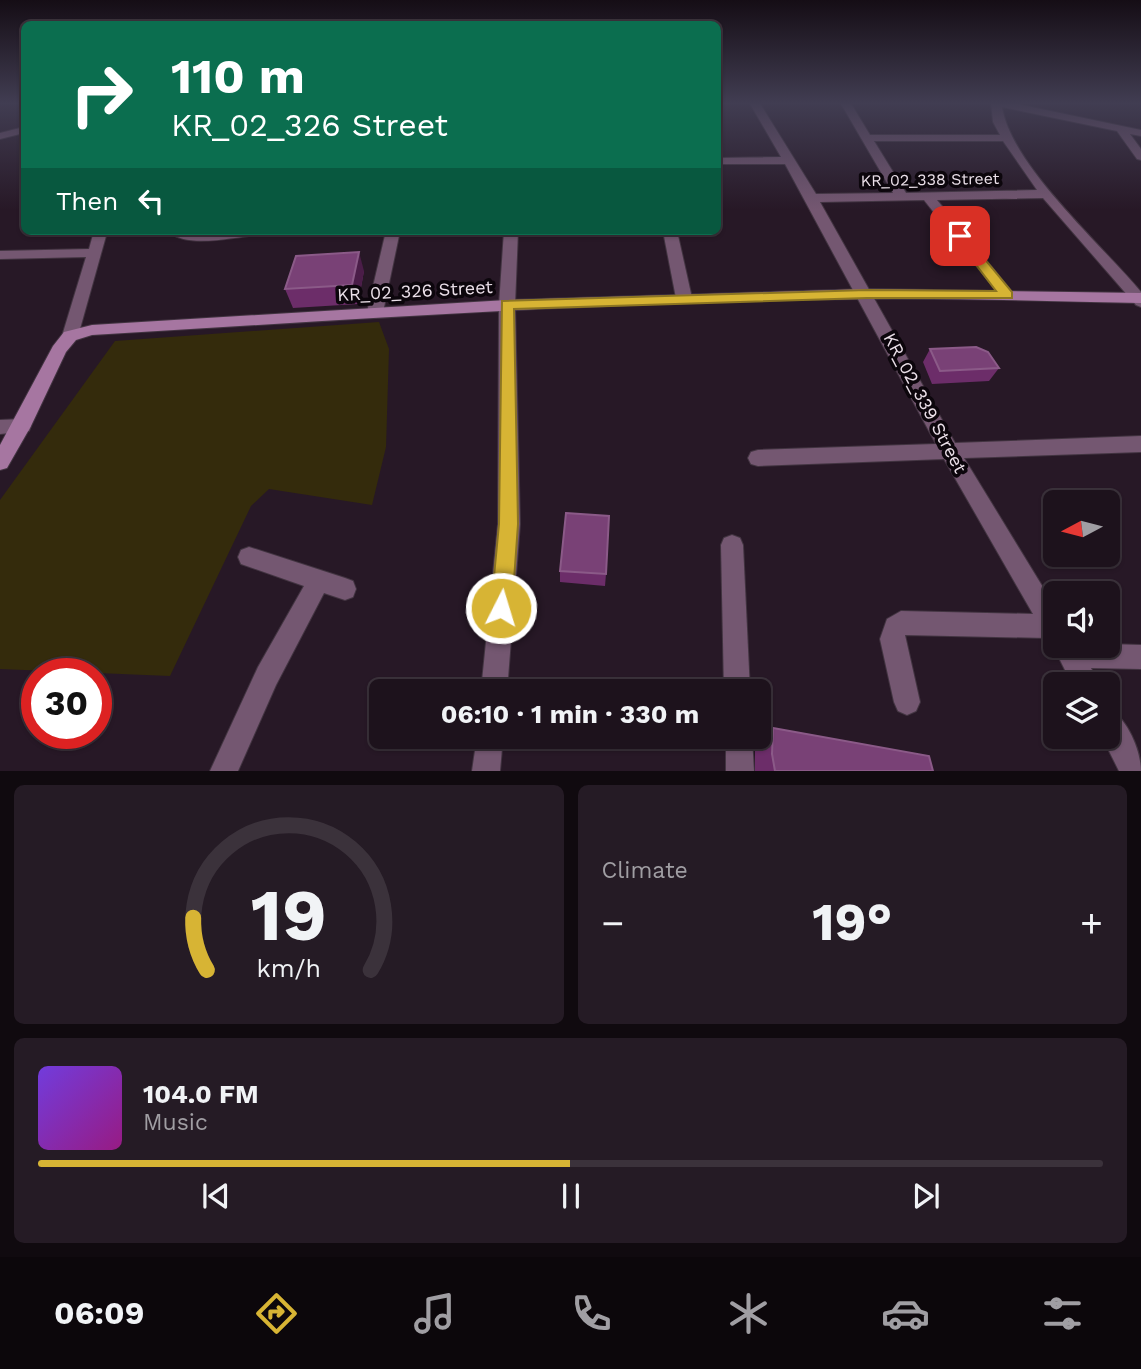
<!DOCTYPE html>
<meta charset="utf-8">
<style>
body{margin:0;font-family:"Work Sans",sans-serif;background:#251b25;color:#f1f3f6;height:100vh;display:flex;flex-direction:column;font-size:26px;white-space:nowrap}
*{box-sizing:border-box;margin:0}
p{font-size:23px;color:#a09ea3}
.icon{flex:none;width:38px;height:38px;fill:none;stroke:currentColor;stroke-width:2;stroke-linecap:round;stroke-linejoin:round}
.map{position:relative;height:771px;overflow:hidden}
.panel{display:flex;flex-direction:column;gap:14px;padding:14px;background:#100a0f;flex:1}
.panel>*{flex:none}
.top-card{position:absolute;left:21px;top:21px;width:700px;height:214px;border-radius:10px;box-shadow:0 2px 5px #0004,0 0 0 2px #3b323b;background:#0b6e4f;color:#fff;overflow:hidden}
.needle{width:46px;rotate:263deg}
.fabs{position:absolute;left:1043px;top:490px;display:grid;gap:14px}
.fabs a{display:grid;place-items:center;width:77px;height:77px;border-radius:10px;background:#1d121c;box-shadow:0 2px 5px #0004,0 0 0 2px #3b323b;font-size:35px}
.speed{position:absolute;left:21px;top:658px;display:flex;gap:14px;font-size:35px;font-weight:700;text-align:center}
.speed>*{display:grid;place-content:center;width:91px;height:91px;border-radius:50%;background:#1d121c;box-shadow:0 2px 5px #0004,0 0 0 2px #3b323b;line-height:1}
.speed .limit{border:10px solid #d22;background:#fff;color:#111}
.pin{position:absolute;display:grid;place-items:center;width:60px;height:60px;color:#fff;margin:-30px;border-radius:14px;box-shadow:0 4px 10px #0006}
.me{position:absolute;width:77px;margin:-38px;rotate:5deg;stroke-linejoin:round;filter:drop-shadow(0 0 5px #0008)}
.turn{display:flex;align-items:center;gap:24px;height:147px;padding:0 35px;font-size:32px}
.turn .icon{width:91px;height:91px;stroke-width:2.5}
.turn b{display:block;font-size:49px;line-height:60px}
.then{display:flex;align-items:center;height:66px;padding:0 35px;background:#0003;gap:14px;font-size:26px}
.big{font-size:52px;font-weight:700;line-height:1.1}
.panel .tile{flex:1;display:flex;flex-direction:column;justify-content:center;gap:10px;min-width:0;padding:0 24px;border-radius:10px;background:#251b25}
.panel .dial{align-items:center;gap:0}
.dial svg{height:182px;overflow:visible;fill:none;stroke:#3b323b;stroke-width:7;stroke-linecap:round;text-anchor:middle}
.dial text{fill:#f1f3f6;stroke:none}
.song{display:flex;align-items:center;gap:21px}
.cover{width:84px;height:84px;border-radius:10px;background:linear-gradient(135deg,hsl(260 70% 55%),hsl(310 70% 35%))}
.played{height:7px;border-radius:4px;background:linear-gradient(90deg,#d7b434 50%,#3b323b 50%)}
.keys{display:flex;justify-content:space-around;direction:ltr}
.heat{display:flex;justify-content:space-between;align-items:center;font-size:38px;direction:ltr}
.panel .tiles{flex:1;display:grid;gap:14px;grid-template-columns:1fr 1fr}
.tile:last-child{grid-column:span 2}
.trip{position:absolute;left:369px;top:679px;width:402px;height:70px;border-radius:10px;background:#1d121c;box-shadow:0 2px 5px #0004,0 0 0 2px #3b323b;font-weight:700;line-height:70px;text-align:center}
.menu{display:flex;height:112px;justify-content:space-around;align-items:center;background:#0c070b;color:#a09ea3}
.menu .icon{width:49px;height:49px}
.menu .on{color:#d7b434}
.menu b{font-size:32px;color:#f1f3f6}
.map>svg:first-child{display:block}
.green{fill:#342b0c}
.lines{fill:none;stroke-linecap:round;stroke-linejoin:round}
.street-casing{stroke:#423441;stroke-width:2}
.secondary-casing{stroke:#423441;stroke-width:2}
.street{fill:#745771;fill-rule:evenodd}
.secondary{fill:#a676a1;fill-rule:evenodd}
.wall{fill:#6c2d69}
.shaded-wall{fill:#4a1d48}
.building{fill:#794176;stroke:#8b5a88;stroke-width:2}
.route{fill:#d7b434;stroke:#8c7522;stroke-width:2}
.labels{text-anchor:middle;stroke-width:7;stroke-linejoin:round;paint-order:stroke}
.far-street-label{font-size:16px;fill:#ebe0e9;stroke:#0c060c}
.street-label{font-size:18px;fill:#ebe0e9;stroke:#0c060c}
</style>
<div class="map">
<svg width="1141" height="771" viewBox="0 0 1141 771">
<rect width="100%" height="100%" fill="#271826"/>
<polygon class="green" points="379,322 389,349 386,447 372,505 269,489 251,506 170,676 0,669 0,500 115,341"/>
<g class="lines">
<defs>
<g id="street">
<path d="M749 102H759L816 194 893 193 840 102H850L870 135H1000L993 122 991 102H1008L1141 130V136L1130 134 1141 149V160L1137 159 1117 131 1002 107C1011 165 1102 245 1141 292V307L1136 305 1043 198 937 200 1012 292 1015 295 1007 300 1002 298 924 200 820 202 955 443 1141 436V452L964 458 1055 607V641L1047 638 905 635 920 702 916 711 907 715 898 711 894 702 880 639 887 619 901 611 1033 614 944 459 758 466 751 464 748 458 751 452 758 450 936 444 785 164H718V158L781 157ZM874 141H1003L1037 190 906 193Z"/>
<polygon points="24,127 24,133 0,139 0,133"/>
<polygon points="94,231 127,231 125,234 106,236 78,336 70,341 62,336 86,257 0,259 0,251 89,249"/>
<path d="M168 231H265L258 235C233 237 186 249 168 231Z"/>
<polygon points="386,231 400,231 383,312 375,317 367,312"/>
<polygon points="504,231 518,231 515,305 520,524 507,691 481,691 498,524 499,305"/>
<polygon points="663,231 677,231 692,298 689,301 684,303 676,298"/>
<polygon points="22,419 29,421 31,426 29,431 0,434 0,420"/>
<polygon points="732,535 740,538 743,545 750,691 724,691 721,545 724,538"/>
<polygon points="249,547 345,578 353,581 356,589 353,597 345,600 324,593 276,685 238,771 210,771 258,667 304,586 241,564 238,557 241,550"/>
<polygon points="1108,644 1141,645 1141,669 1091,668 1099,684 1072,684 1054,648 1055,645"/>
<path d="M1108 709C1127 717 1141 751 1141 771H1119L1102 737H1108Z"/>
<polygon points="477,737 503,737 500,771 472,771"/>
<polygon points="726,737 752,737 754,771 726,771"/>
</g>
<path id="secondary" d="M867 289 1141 293V303C1049 301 957 298 865 299 607 301 350 320 92 335L76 340 66 352 31 426 7 468 0 470V445L53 346 64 332 92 325 507 300Z"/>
</defs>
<use href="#street" class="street-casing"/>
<use href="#secondary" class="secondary-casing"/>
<use href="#street" class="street"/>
<use href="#secondary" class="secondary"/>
</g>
<g class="wall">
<polygon points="364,271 358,304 293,308 285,289"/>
<polygon points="930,349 999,368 989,381 932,384 923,362"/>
<polygon points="560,571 606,574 605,586 560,582"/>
<polygon points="773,728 933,771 755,771 755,749"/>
</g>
<polygon class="shaded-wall" points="359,252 364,271 358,304 352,285"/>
<g class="building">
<polygon points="359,252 352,285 285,289 296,256"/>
<polygon points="976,347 988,352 999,368 940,371 930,349"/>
<polygon points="566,513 609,516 606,574 560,571"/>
<polygon points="773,728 929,756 933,771 775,771 772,754"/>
</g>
<linearGradient id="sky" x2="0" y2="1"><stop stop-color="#150d15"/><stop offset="0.49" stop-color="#413d52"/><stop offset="1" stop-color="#413d52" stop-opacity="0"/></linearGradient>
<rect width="1141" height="210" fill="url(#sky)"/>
<polygon class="route" points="960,233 964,234 1012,292 1012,298 867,298 514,309 518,524 512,608 509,615 501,618 494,615 491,608 499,524 502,301 867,290 996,291 954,236"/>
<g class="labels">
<g class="far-street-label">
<text transform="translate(930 179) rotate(-1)" y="6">KR_02_338 Street</text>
</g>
<g class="street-label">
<text transform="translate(415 291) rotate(-3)" y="6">KR_02_326 Street</text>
<text transform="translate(925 403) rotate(62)" y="6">KR_02_339 Street</text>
</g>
</g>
</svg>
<div class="fabs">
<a><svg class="needle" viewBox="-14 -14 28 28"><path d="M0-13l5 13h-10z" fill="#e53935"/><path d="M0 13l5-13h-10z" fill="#a09ea3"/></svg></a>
<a><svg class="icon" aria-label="sound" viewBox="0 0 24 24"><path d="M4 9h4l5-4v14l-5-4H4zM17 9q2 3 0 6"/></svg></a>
<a><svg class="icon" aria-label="layers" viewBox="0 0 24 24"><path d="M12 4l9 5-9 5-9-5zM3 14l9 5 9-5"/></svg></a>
</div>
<div class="speed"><div class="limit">30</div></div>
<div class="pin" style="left:960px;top:236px;background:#d93025"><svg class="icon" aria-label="arrive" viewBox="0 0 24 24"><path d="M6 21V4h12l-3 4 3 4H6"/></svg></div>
<svg class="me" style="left:501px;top:608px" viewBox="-20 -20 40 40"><circle r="17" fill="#d7b434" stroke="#fff" stroke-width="3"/><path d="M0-11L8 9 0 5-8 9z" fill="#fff"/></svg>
<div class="trip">06:10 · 1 min · 330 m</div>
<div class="top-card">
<div class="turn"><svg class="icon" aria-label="right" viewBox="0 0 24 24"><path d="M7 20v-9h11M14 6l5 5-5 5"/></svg><div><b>110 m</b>KR_02_326 Street</div></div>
<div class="then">Then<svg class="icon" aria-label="left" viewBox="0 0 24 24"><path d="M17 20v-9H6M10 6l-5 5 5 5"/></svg></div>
</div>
</div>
<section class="panel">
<div class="tiles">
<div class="tile dial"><svg viewBox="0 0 100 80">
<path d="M14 69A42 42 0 1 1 86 69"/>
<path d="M14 69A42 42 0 0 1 8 46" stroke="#d7b434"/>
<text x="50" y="56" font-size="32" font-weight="700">19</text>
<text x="50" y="72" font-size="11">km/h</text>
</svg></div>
<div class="tile"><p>Climate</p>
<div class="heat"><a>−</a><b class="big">19°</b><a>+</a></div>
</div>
<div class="tile">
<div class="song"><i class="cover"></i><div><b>104.0 FM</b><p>Music</p></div></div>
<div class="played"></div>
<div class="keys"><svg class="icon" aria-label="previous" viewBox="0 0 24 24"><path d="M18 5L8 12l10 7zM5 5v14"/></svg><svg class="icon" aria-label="pause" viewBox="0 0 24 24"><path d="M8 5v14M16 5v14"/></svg><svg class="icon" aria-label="next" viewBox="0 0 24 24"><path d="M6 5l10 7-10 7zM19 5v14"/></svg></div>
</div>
</div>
</section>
<nav class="menu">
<b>06:09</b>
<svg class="icon on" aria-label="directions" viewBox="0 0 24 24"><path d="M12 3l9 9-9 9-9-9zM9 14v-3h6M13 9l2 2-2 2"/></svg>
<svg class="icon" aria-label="music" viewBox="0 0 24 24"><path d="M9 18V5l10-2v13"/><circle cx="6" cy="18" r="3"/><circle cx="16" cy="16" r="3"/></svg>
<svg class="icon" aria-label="phone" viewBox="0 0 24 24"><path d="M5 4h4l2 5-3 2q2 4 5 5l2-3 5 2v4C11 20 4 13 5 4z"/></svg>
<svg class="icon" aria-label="climate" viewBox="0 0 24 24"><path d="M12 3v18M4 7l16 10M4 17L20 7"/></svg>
<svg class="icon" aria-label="car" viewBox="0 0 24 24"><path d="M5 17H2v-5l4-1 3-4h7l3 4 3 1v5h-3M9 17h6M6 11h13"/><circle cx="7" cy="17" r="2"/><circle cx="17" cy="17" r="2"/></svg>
<svg class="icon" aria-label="filters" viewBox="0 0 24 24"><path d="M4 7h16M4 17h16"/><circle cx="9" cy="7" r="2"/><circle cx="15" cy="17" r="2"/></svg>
</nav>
